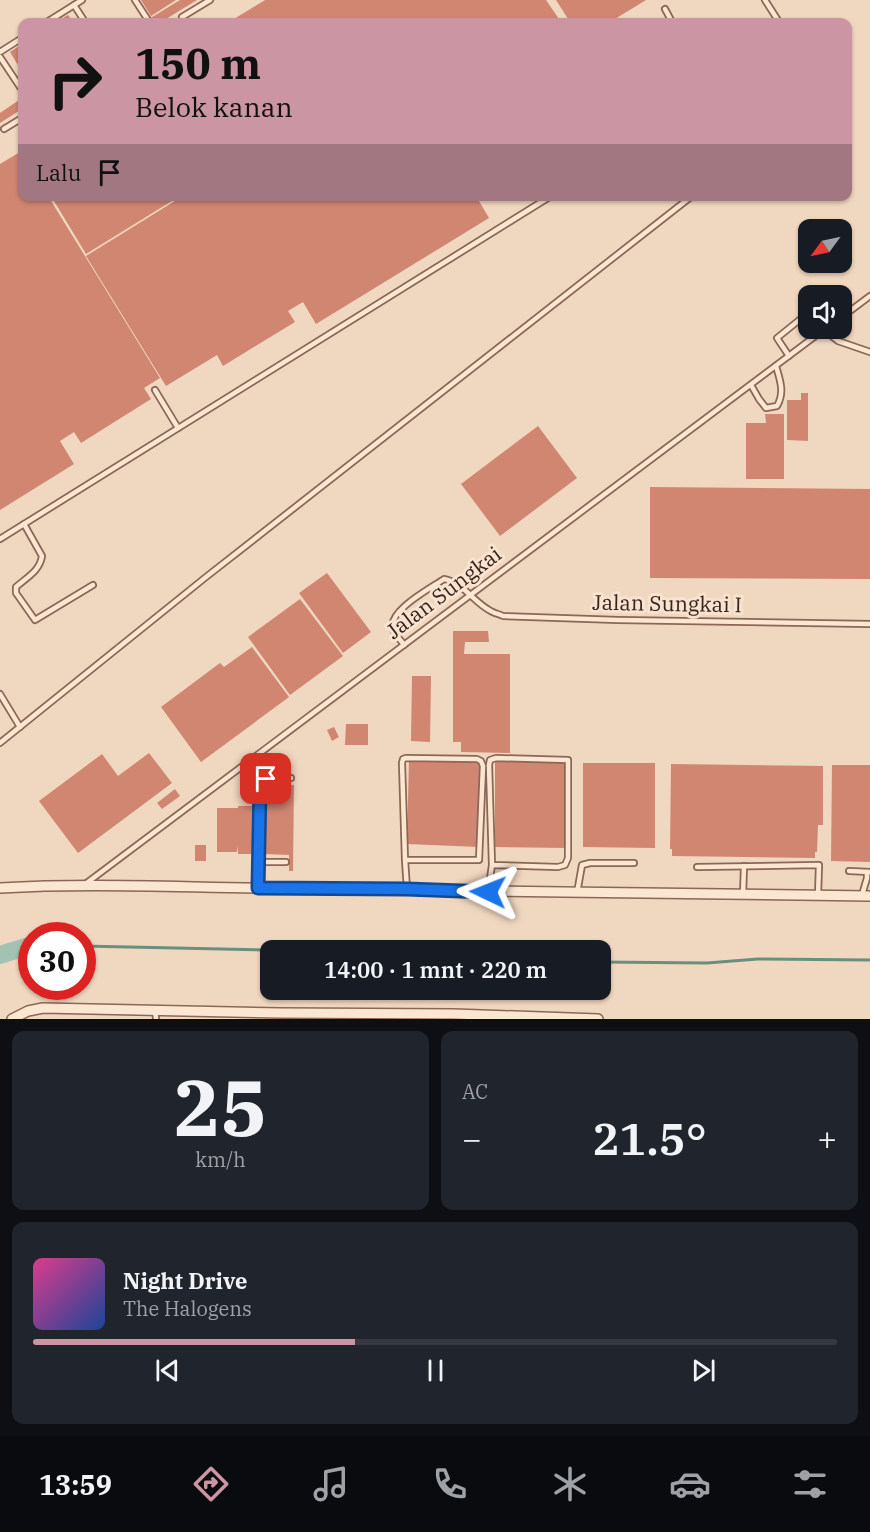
<!DOCTYPE html>
<html lang="id">
<meta charset="utf-8">
<style>
body{margin:0;font-family:"IBM Plex Serif",serif;background:#20242c;color:#f1f3f6;height:100vh;display:flex;flex-direction:column;font-size:22px;white-space:nowrap}
*{box-sizing:border-box;margin:0}
p{font-size:20px;color:#9ea1a6}
.icon{flex:none;width:33px;height:33px;fill:none;stroke:currentColor;stroke-width:2;stroke-linecap:round;stroke-linejoin:round}
.map{position:relative;height:1019px;overflow:hidden}
.sheet{display:flex;flex-direction:column;gap:12px;padding:12px;background:#0d0f14;flex:1}
.sheet>*{flex:none}
.guide{position:absolute;left:18px;top:18px;width:834px;height:183px;border-radius:12px;box-shadow:0 2px 4px #0004;background:#cb95a3;color:#111;overflow:hidden}
.needle{width:39px;rotate:237deg}
.buttons{position:absolute;left:798px;top:219px;display:grid;gap:12px}
.buttons a{display:grid;place-items:center;width:54px;height:54px;border-radius:12px;background:#171b24;box-shadow:0 2px 4px #0004;font-size:30px}
.speed{position:absolute;left:18px;top:922px;display:flex;gap:12px;font-size:30px;font-weight:700;text-align:center}
.speed>*{display:grid;place-content:center;width:78px;height:78px;border-radius:50%;background:#171b24;box-shadow:0 2px 4px #0004;line-height:1}
.speed .limit{border:9px solid #d22;background:#fff;color:#111}
.pin{position:absolute;display:grid;place-items:center;width:51px;height:51px;color:#fff;margin:-26px;border-radius:12px;box-shadow:0 3px 9px #0006}
.me{position:absolute;width:66px;margin:-33px;rotate:272deg;stroke-linejoin:round;filter:drop-shadow(0 0 4px #0008)}
.turn{display:flex;align-items:center;gap:21px;height:126px;padding:0 18px;font-size:27px}
.turn .icon{width:78px;height:78px;stroke-width:2.5}
.turn b{display:block;font-size:42px;line-height:51px}
.then{display:flex;align-items:center;height:57px;padding:0 18px;background:#0003;gap:12px;font-size:22px}
.big{font-size:45px;font-weight:600;line-height:1.1}
.sheet .card{flex:1;display:flex;flex-direction:column;justify-content:center;gap:9px;min-width:0;padding:0 21px;border-radius:12px;background:#20242c}
.sheet .dial{align-items:center;gap:0}
.dial b{font-size:78px;line-height:1}
.song{display:flex;align-items:center;gap:18px}
.cover{width:72px;height:72px;border-radius:9px;background:linear-gradient(135deg,hsl(330 70% 55%),hsl(220 70% 35%))}
.played{height:6px;border-radius:3px;background:linear-gradient(90deg,#cb95a3 40%,#363941 40%)}
.keys{display:flex;justify-content:space-around;direction:ltr}
.heat{display:flex;justify-content:space-between;align-items:center;font-size:33px;direction:ltr}
.sheet .tiles{flex:1;display:grid;gap:12px;grid-template-columns:1fr 1fr}
.card:last-child{grid-column:span 2}
.trip{position:absolute;left:260px;top:940px;width:351px;height:60px;border-radius:12px;background:#171b24;box-shadow:0 2px 4px #0004;font-weight:600;line-height:60px;text-align:center}
.tabs{display:flex;height:96px;justify-content:space-around;align-items:center;background:#090b0e;color:#9ea1a6}
.tabs .icon{width:42px;height:42px}
.tabs .current{color:#cb95a3}
.tabs b{font-size:27px;color:#f1f3f6}
.map>svg:first-child{display:block}
.lines{fill:none;stroke-linecap:round;stroke-linejoin:round}
.stream{stroke:#69907e;stroke-width:3}
.river{stroke:#a2c2b2;stroke-width:18}
.building{fill:#d18672}
.lane-casing{stroke:#8a6756;stroke-width:8}
.street-casing{stroke:#8a6756;stroke-width:12}
.lane{stroke:#fbe6d2;stroke-width:4.5}
.street{stroke:#fbe6d2;stroke-width:9}
.route-casing{stroke:#114b97;stroke-width:15}
.route{stroke:#1a73e8;stroke-width:10}
.labels{text-anchor:middle;stroke-width:6;stroke-linejoin:round;paint-order:stroke}
.street-label{font-size:21px;fill:#38241c;stroke:#f7e3cf}
</style>
<div class="map">
<svg width="870" height="1019" viewBox="0 0 870 1019">
<rect width="100%" height="100%" fill="#f0d7bf"/>
<g class="lines">
<g class="stream">
<polyline points="82,946 318,951"/>
<polyline points="600,962 707,963 758,959 870,960"/>
</g>
<polyline class="river" points="0,955 32,945"/>
</g>
<g class="building">
<polygon points="141,0 176,0 151,16"/>
<polygon points="180,0 197,0 161,22 144,22"/>
<polygon points="265,0 546,0 561,22 229,22"/>
<polygon points="556,0 646,0 610,22 570,22"/>
<polygon points="68,15 73,22 56,22"/>
<polygon points="22,44 22,72 10,52"/>
<polygon points="22,98 22,109 0,123 0,113"/>
<polygon points="20,152 22,156 22,196 48,196 160,378 144,388 151,399 81,443 74,432 60,441 74,464 0,510 0,164"/>
<polygon points="51,196 180,196 86,254"/>
<polygon points="183,196 476,196 489,218 316,324 303,302 288,311 295,322 223,366 217,355 166,386 86,256"/>
<polygon points="801,393 808,393 808,441 787,440 787,400 801,400"/>
<polygon points="765,414 784,414 784,479 746,479 746,423 766,423"/>
<polygon points="538,426 577,478 500,536 461,484"/>
<polygon points="650,487 870,489 870,579 650,578"/>
<polygon points="327,573 371,632 343,653 299,593"/>
<polygon points="300,599 343,656 290,695 248,637"/>
<polygon points="453,631 488,631 489,642 465,642 464,654 510,654 510,753 461,752 461,742 453,742"/>
<polygon points="252,647 289,697 201,762 161,707 220,663 224,667"/>
<polygon points="412,676 431,676 430,742 411,741"/>
<polygon points="346,724 368,724 368,745 345,745"/>
<polygon points="334,727 339,737 332,741 327,730"/>
<polygon points="149,753 172,783 78,853 39,801 102,754 118,776"/>
<polygon points="409,759 481,761 479,847 407,844"/>
<polygon points="495,761 568,762 568,848 495,847"/>
<polygon points="583,763 655,763 655,848 583,847"/>
<polygon points="671,764 823,766 823,825 818,825 817,852 815,852 815,858 672,856 672,849 670,849"/>
<polygon points="832,765 870,765 870,862 831,861"/>
<polygon points="265,784 294,785 293,871 289,871 289,855 265,854"/>
<polygon points="175,789 180,796 162,809 157,803"/>
<polygon points="238,806 258,806 258,854 238,854 238,845 237,852 217,852 217,808 238,808"/>
<rect x="195" y="845" width="11" height="16"/>
</g>
<g class="lines">
<defs>
<g id="lane">
<polyline points="135,0 148,20"/>
<polyline points="765,0 779,22"/>
<polyline points="74,5 85,22"/>
<polyline points="665,9 672,22"/>
<polyline points="182,17 210,0"/>
<polyline points="47,22 82,0"/>
<polyline points="0,52 22,38"/>
<polyline points="0,57 22,90"/>
<polyline points="4,129 22,118"/>
<polyline points="842,317 870,296"/>
<polyline points="824,330 838,341 870,352"/>
<polyline points="789,356 777,338 808,313"/>
<path d="M751 385 759 399 766 408 777 406C785 392 780 380 776 366"/>
<polyline points="155,390 178,428"/>
<path d="M24 524 42 556C40 571 26 578 16 587V593L35 620 93 585"/>
<polyline points="0,539 551,196"/>
<path d="M404 645C401 640 395 635 393 629 387 611 431 588 444 579 462 582 473 601 489 610 493 613 499 614 503 616L618 620 870 624"/>
<polyline points="0,694 20,727"/>
<polyline points="0,743 206,577 692,196"/>
<polyline points="405,860 479,860 483,766 481,761 477,759 406,758 403,759 402,763 405,860 407,889"/>
<polyline points="259,862 286,862"/>
<polyline points="697,867 819,865 818,896"/>
<polyline points="849,871 870,872"/>
<polyline points="84,885 826,328"/>
<polyline points="258,888 261,782 265,779 291,778"/>
<polyline points="488,892 492,865 489,765 490,760 496,758 568,760 568,858 565,865 558,867 492,865"/>
<polyline points="577,893 582,865 590,863 634,863"/>
<polyline points="743,895 744,866"/>
<polyline points="862,895 867,878 867,872"/>
<polyline points="155,1009 156,1019"/>
</g>
<g id="street">
<path d="M0 888C86 883 172 887 258 888 462 890 666 894 870 896"/>
<polyline points="12,1019 28,1011 43,1008 280,1013 454,1014 598,1019"/>
</g>
</defs>
<use href="#lane" class="lane-casing"/>
<use href="#street" class="street-casing"/>
<use href="#lane" class="lane"/>
<use href="#street" class="street"/>
</g>
<g class="lines">
<defs>
<polyline id="route" points="266,779 261,782 260,787 258,888 407,889 488,892"/>
</defs>
<use href="#route" class="route-casing"/>
<use href="#route" class="route"/>
</g>
<g class="labels">
<g class="street-label">
<text transform="translate(444 593) rotate(-37)" y="7">Jalan Sungkai</text>
<text transform="translate(667 604) rotate(1)" y="7">Jalan Sungkai I</text>
</g>
</g>
</svg>
<div class="buttons">
<a><svg class="needle" viewBox="-14 -14 28 28"><path d="M0-13l5 13h-10z" fill="#e53935"/><path d="M0 13l5-13h-10z" fill="#9ea1a6"/></svg></a>
<a><svg class="icon" aria-label="sound" viewBox="0 0 24 24"><path d="M4 9h4l5-4v14l-5-4H4zM17 9q2 3 0 6"/></svg></a>
</div>
<div class="speed"><div class="limit">30</div></div>
<div class="pin" style="left:266px;top:779px;background:#d93025"><svg class="icon" aria-label="arrive" viewBox="0 0 24 24"><path d="M6 21V4h12l-3 4 3 4H6"/></svg></div>
<svg class="me" style="left:488px;top:892px" viewBox="-20 -20 40 40"><path d="M0-17L14 15 0 8-14 15z" fill="#1a73e8" stroke="#fff" stroke-width="4"/></svg>
<div class="trip">14:00 · 1 mnt · 220 m</div>
<div class="guide">
<div class="turn"><svg class="icon" aria-label="right" viewBox="0 0 24 24"><path d="M7 20v-9h11M14 6l5 5-5 5"/></svg><div><b>150 m</b>Belok kanan</div></div>
<div class="then">Lalu<svg class="icon" aria-label="arrive" viewBox="0 0 24 24"><path d="M6 21V4h12l-3 4 3 4H6"/></svg></div>
</div>
</div>
<section class="sheet">
<div class="tiles">
<div class="card dial"><b>25</b><p>km/h</p></div>
<div class="card"><p>AC</p>
<div class="heat"><a>−</a><b class="big">21.5°</b><a>+</a></div>
</div>
<div class="card">
<div class="song"><i class="cover"></i><div><b>Night Drive</b><p>The Halogens</p></div></div>
<div class="played"></div>
<div class="keys"><svg class="icon" aria-label="previous" viewBox="0 0 24 24"><path d="M18 5L8 12l10 7zM5 5v14"/></svg><svg class="icon" aria-label="pause" viewBox="0 0 24 24"><path d="M8 5v14M16 5v14"/></svg><svg class="icon" aria-label="next" viewBox="0 0 24 24"><path d="M6 5l10 7-10 7zM19 5v14"/></svg></div>
</div>
</div>
</section>
<nav class="tabs">
<b>13:59</b>
<svg class="icon current" aria-label="directions" viewBox="0 0 24 24"><path d="M12 3l9 9-9 9-9-9zM9 14v-3h6M13 9l2 2-2 2"/></svg>
<svg class="icon" aria-label="music" viewBox="0 0 24 24"><path d="M9 18V5l10-2v13"/><circle cx="6" cy="18" r="3"/><circle cx="16" cy="16" r="3"/></svg>
<svg class="icon" aria-label="phone" viewBox="0 0 24 24"><path d="M5 4h4l2 5-3 2q2 4 5 5l2-3 5 2v4C11 20 4 13 5 4z"/></svg>
<svg class="icon" aria-label="climate" viewBox="0 0 24 24"><path d="M12 3v18M4 7l16 10M4 17L20 7"/></svg>
<svg class="icon" aria-label="car" viewBox="0 0 24 24"><path d="M5 17H2v-5l4-1 3-4h7l3 4 3 1v5h-3M9 17h6M6 11h13"/><circle cx="7" cy="17" r="2"/><circle cx="17" cy="17" r="2"/></svg>
<svg class="icon" aria-label="filters" viewBox="0 0 24 24"><path d="M4 7h16M4 17h16"/><circle cx="9" cy="7" r="2"/><circle cx="15" cy="17" r="2"/></svg>
</nav>
